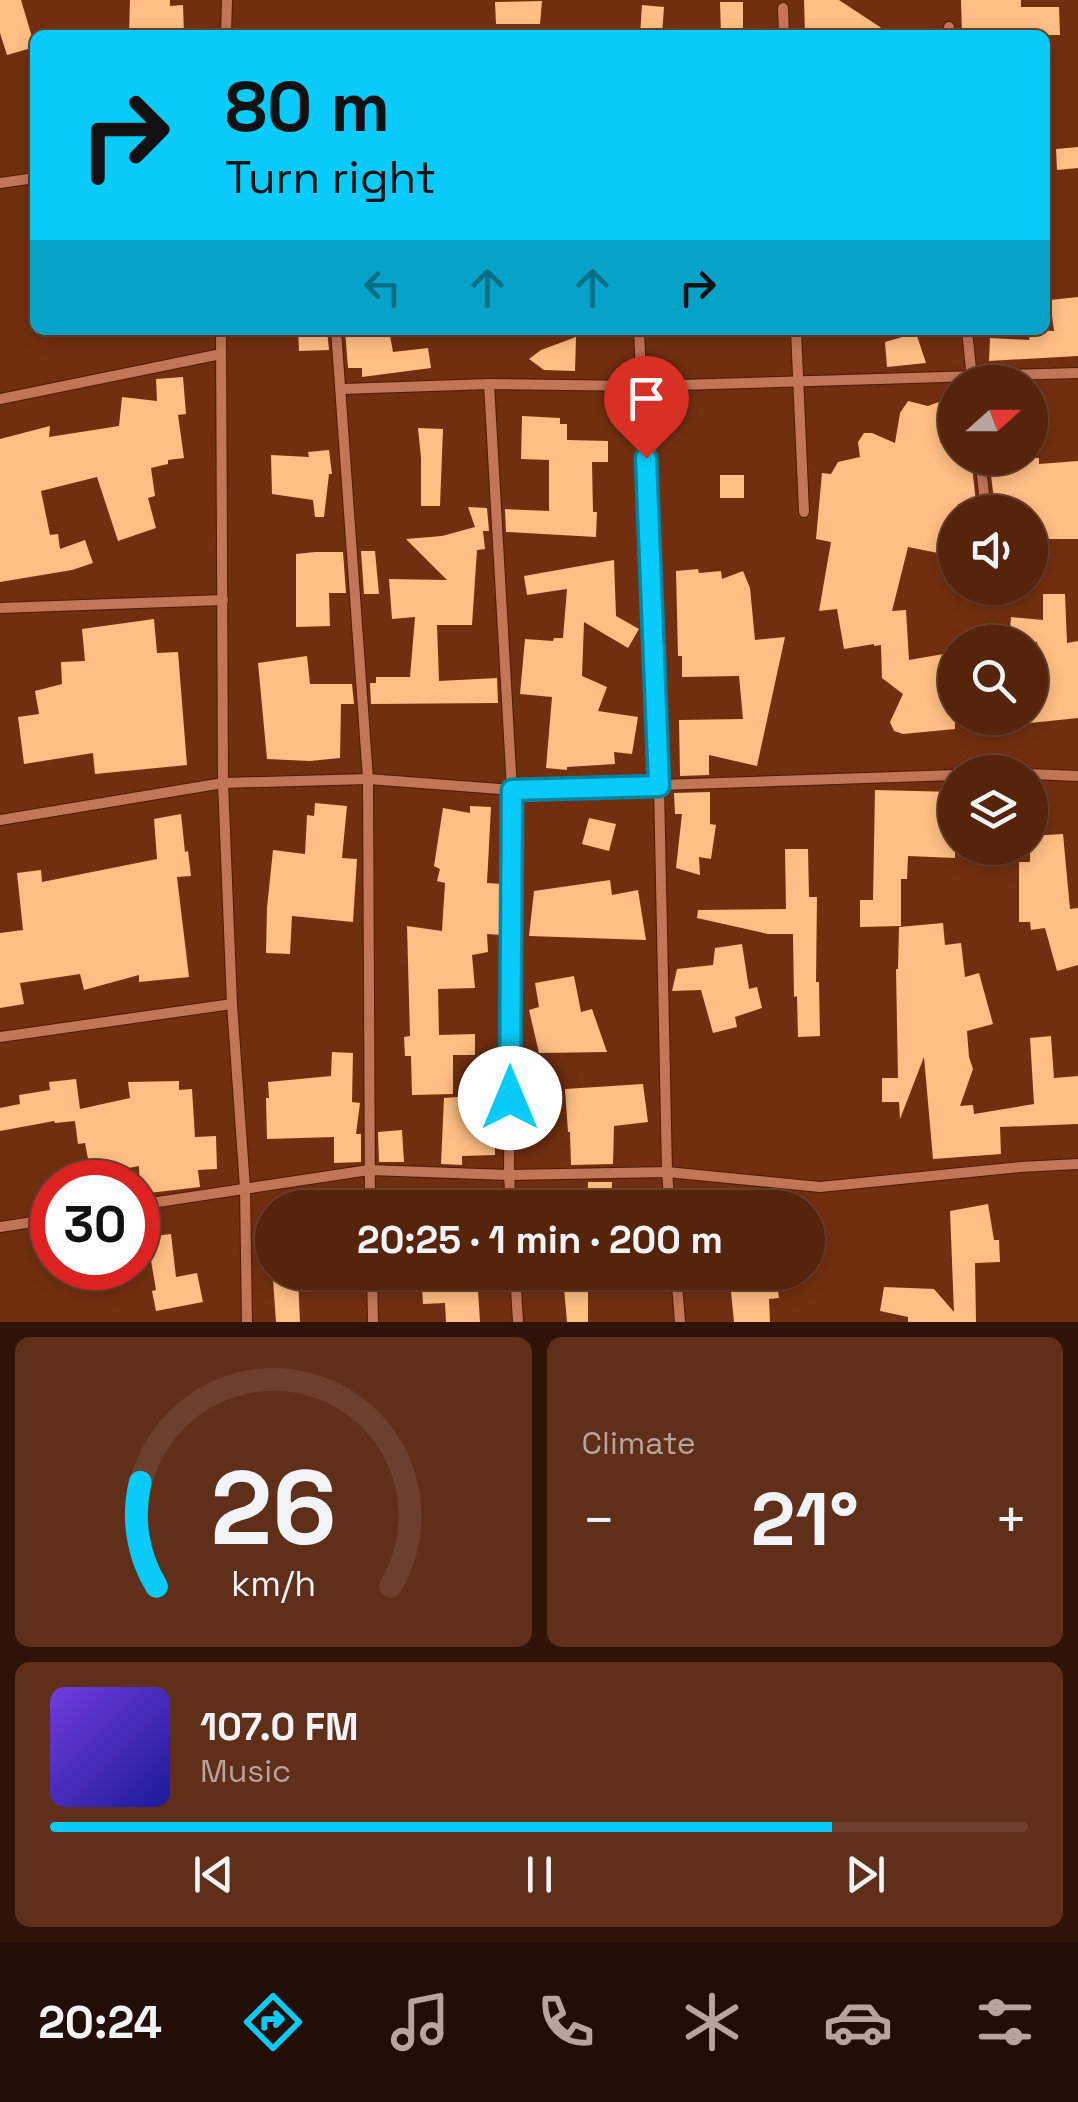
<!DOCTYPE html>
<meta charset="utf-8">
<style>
body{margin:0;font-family:"Space Grotesk",sans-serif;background:#5f2f19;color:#f1f3f6;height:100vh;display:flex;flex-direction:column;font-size:38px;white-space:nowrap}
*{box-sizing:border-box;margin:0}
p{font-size:32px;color:#b6a49d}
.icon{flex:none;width:55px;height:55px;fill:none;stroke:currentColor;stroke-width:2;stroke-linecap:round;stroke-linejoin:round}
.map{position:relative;height:1322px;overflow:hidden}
.details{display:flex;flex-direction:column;gap:15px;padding:15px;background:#2f1306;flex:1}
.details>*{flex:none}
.banner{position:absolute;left:30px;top:30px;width:1020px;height:305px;border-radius:15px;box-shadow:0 5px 15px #0003,0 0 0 2px #6c402c;background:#08cbf9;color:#111;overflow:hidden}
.needle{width:65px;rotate:69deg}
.buttons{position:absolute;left:938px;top:365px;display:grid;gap:20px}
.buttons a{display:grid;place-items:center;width:110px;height:110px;border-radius:50%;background:#56230b;box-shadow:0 5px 15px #0003,0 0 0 2px #6c402c;font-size:50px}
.speed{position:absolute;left:30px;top:1160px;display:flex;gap:20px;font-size:50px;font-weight:700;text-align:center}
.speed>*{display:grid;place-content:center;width:130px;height:130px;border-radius:50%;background:#56230b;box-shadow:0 5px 15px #0003,0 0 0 2px #6c402c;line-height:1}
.speed .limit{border:15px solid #d22;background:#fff;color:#111}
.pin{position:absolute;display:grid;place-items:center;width:85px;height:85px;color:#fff;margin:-102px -42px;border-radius:50% 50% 50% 0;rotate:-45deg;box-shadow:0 0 10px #0007}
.pin .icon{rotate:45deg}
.me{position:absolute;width:110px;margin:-55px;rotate:0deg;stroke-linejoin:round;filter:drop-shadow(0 0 8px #0008)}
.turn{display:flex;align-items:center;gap:35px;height:210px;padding:0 30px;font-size:45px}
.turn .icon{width:130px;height:130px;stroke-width:2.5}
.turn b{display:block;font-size:70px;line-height:85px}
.lanes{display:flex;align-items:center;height:95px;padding:0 30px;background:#0003;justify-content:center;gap:50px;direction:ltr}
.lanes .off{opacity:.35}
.big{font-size:75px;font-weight:700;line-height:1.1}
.details .card{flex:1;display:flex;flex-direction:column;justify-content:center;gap:15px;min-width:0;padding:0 35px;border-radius:15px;background:#5f2f19}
.details .dial{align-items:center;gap:0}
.dial svg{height:260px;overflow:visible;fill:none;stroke:#6c402c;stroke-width:7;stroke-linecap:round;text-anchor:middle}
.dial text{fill:#f1f3f6;stroke:none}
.song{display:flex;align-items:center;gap:30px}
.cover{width:120px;height:120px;border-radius:15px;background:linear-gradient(135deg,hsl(260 70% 55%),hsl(240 70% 35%))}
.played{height:10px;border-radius:5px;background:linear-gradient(90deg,#08cbf9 80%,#6c402c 80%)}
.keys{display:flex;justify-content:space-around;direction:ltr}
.heat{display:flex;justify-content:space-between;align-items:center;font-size:55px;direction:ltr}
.details .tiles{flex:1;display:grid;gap:15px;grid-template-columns:1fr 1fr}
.card:last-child{grid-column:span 2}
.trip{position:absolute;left:255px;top:1190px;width:570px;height:100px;border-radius:50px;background:#56230b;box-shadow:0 5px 15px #0003,0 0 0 2px #6c402c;font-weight:700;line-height:100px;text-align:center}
.tabs{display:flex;height:160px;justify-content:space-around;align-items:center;background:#220e04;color:#b6a49d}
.tabs .icon{width:70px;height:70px}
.tabs .selected{color:#08cbf9}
.tabs b{font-size:45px;color:#f1f3f6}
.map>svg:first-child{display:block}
.building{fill:#febe84}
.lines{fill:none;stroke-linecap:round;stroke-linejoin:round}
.street-casing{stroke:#4d1a03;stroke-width:12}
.street{stroke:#c17657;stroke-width:10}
.route-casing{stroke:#0584a2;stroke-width:25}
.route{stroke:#08cbf9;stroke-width:18}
</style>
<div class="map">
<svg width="1078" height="1322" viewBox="0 0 1078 1322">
<rect width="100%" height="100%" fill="#722f0f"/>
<g class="building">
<polygon points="0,0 21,0 35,47 7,55 0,33"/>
<polygon points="130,0 170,0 170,6 183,5 184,35 129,35"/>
<polygon points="804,0 839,0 892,35 805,35"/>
<polygon points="961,0 1021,0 1021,7 1059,7 1060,35 962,35"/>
<polygon points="542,1 540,24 496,24 495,2"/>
<polygon points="720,2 743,2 743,35 721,35"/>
<polygon points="642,5 664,7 662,35 640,35"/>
<polygon points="1078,147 1078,168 1057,170 1056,149"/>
<polygon points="1078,297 1078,356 989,361 990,338 1029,340 1031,330 1054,331 1050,300"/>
<polygon points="298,330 327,330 329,350 299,351"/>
<polygon points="345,330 389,330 393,352 428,348 431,368 362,377 362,368 348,368"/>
<polygon points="916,333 926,363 887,367 885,342"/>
<polygon points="576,337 575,371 544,370 529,359 541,350"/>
<polygon points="183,377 186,414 178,415 184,458 168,460 168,464 151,468 155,496 148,498 156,528 118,541 97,477 41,491 50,535 58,534 60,549 85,540 93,563 72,570 0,582 0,439 50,426 49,437 119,426 122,397 157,401 156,379"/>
<polygon points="908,401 928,406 939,402 948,407 951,413 940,443 955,443 955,458 971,458 976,502 958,504 948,555 908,547 892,611 906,610 909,660 955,652 955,729 903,734 894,731 890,722 903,694 882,678 881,645 874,646 874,644 844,649 837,609 819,611 831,542 816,539 822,473 831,474 838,462 860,457 858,442 864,433 872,433 895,443 900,413"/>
<polygon points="522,416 560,418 560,424 567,424 567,440 608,441 608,462 592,462 593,512 597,512 596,537 506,532 505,509 549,511 549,460 521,459"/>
<polygon points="418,428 443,429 440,506 421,506 421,458"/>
<polygon points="329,450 332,474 329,474 324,517 315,517 313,500 272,494 271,455 309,457 308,452"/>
<polygon points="989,458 1039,458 1039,464 1078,461 1078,539 1030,539 1030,512 1005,512 994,500"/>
<rect x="720" y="475" width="24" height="23"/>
<polygon points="468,507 487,508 489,531 483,531 485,549 477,550 472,625 437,625 439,681 497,678 498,703 371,704 370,683 376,683 376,677 410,677 415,617 392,619 389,579 447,580 406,539 442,536 475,527"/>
<polygon points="361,551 375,551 379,594 364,594"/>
<polygon points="315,552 343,552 346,593 329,593 330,626 296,627 296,554"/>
<polygon points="614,560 616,616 639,629 628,648 584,622 582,676 607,687 598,711 638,717 632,754 614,752 615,764 567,767 567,770 546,768 552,697 520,694 525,639 553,641 554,638 563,638 567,589 527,595 524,576"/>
<polygon points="698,569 699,573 721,571 722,579 743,571 750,588 755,640 785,637 757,766 709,755 709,775 680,776 679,720 743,719 739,676 682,677 682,656 678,656 676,571"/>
<polygon points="1043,594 1065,594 1067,643 1078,641 1078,718 1030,723 1030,690 1044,688 1037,642 1009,642 1011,617 1043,620"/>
<polygon points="154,619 157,653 178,652 187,765 95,774 93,753 24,764 18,717 39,714 35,691 62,684 61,662 85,661 82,629"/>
<polygon points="307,656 310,684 352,684 354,704 341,704 340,758 310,761 267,759 258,663"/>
<polygon points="875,790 955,792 955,858 908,856 907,879 901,879 901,926 860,927 860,900 873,900"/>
<polygon points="710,792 710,824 716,825 711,859 699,857 700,875 676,868 682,814 675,814 674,793"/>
<polygon points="315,803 347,806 342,858 357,859 353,922 292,916 290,954 266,953 267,908 273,850 305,854 307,815 314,816"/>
<polygon points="470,806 491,807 487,883 503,884 502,935 487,934 488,952 472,955 475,988 438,989 439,1035 475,1034 475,1055 453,1055 453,1094 412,1095 411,1056 405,1056 404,1037 410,1036 407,926 442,931 445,883 437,881 440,869 434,866 443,808 470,813"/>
<polygon points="181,814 185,852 188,851 191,876 177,877 189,977 139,982 139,975 84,990 80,974 20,983 24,1004 0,1008 0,933 23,930 17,873 41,870 42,882 157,859 154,819"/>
<polygon points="589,818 616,824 609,851 582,844"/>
<polygon points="1063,834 1070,909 1078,908 1078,965 1057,971 1045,928 1031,930 1030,922 1019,922 1019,862 1030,862 1030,836"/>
<polygon points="785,849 808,849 809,897 817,897 816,982 819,982 820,1036 798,1037 797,996 794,997 793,934 768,934 697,918 698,910 786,909"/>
<polygon points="610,880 612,895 638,890 646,940 529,936 534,891"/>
<polygon points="943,923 945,945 961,943 965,977 979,973 993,1024 967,1031 969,1057 973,1069 960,1106 973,1105 974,1114 1034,1104 1030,1038 1051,1036 1054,1078 1078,1076 1078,1124 1000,1127 1001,1154 933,1159 924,1057 900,1119 899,1102 882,1102 882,1078 898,1078 896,969 898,969 899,927"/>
<polygon points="742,944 749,989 757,987 762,1008 735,1017 737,1027 713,1033 701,990 672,991 677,969 713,965 715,948"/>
<polygon points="574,976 581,1012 592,1009 607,1052 539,1053 529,1010 539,1007 535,983"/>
<polygon points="332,1052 353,1053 352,1102 360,1103 356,1134 361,1134 361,1162 334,1163 334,1137 267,1139 266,1098 269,1098 268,1082 331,1076"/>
<polygon points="76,1079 80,1109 130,1098 128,1082 179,1081 179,1090 192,1089 195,1137 216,1136 217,1169 198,1170 200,1187 140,1194 139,1166 91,1175 85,1143 78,1144 75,1121 55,1123 54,1121 0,1131 0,1108 20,1104 19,1095 50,1090 49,1082"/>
<polygon points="643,1084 648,1122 614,1126 613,1164 571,1165 570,1132 568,1132 565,1089"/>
<polygon points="483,1095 485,1119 494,1119 495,1155 462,1156 462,1165 441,1164 444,1098"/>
<polygon points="402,1130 404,1162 379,1162 378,1132"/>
<polygon points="588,1182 612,1182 611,1208 587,1208"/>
<polygon points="988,1204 994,1240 999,1240 1000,1262 975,1263 976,1322 908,1322 908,1317 880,1311 884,1287 934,1289 954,1312 950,1211"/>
<polygon points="171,1234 176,1277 197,1273 203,1302 156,1311 152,1291 156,1290 147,1237"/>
<polygon points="421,1272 468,1272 468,1291 478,1290 480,1322 446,1322 445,1303 423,1304"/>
<polygon points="729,1272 775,1272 779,1298 769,1299 770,1322 734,1322"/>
<polygon points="563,1277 588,1278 588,1322 567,1322"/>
<polygon points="298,1278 300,1322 276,1322 273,1279"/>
</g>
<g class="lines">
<defs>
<g id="street">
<polyline points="783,8 784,35"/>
<polyline points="949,27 949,35"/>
<polyline points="226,35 227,0"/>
<polyline points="0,183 35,178"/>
<polyline points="221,330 223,783 232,1004 245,1188 247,1322"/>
<polyline points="336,330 368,779 370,1208"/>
<polyline points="639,330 659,786 667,1172 670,1208"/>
<polyline points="796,330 804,512"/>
<polyline points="967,330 972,379"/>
<polyline points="489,384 512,790 509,1175 511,1208"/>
<polyline points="342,389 489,384 643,386 1078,373"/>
<polyline points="0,399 221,354"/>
<polyline points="980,458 985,503"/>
<polyline points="0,608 223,600"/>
<polyline points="1030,774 1078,776"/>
<polyline points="0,820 223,783 368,779 512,790 955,775"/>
<polyline points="0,1037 232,1004"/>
<polyline points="138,1205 369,1170 509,1175 667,1172 820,1187 1020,1167 1078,1164"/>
<polyline points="0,1227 52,1219"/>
<polyline points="372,1272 373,1322"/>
<polyline points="515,1272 518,1322"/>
<polyline points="676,1272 680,1322"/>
</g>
</defs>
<use href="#street" class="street-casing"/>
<use href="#street" class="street"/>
</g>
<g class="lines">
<defs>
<polyline id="route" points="510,1098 512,790 659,786 646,458"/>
</defs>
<use href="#route" class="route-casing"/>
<use href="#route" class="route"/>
</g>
</svg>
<div class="buttons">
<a><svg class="needle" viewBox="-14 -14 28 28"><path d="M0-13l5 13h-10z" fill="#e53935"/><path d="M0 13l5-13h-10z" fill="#b6a49d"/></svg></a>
<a><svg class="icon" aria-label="sound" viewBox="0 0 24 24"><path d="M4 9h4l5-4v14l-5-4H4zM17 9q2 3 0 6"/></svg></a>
<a><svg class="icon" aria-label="search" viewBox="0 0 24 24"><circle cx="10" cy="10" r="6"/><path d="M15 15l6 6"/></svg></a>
<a><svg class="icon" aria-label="layers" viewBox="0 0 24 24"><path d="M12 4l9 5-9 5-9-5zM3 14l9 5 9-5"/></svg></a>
</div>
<div class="speed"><div class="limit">30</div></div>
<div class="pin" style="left:646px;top:458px;background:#d93025"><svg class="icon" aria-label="arrive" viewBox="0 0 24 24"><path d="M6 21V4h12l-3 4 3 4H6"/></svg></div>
<svg class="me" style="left:510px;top:1098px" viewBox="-20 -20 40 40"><circle r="19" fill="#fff"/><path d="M0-13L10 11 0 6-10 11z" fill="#08cbf9"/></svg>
<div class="trip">20:25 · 1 min · 200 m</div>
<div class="banner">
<div class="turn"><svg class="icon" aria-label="right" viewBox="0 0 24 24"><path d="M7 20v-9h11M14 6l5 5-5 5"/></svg><div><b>80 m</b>Turn right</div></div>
<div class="lanes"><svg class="icon off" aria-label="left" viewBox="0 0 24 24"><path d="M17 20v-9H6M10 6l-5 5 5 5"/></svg><svg class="icon off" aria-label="ahead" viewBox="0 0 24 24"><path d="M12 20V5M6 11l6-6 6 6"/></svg><svg class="icon off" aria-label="ahead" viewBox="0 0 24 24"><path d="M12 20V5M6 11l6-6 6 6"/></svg><svg class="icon" aria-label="right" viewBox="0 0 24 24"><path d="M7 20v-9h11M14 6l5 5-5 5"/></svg></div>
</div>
</div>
<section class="details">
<div class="tiles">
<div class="card dial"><svg viewBox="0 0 100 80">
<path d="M14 69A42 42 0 1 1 86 69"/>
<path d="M14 69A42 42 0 0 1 9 37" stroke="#08cbf9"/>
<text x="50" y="56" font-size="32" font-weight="700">26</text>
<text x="50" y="72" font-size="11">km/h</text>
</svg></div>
<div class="card"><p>Climate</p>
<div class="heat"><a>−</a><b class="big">21°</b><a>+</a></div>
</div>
<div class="card">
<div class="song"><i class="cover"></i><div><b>107.0 FM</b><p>Music</p></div></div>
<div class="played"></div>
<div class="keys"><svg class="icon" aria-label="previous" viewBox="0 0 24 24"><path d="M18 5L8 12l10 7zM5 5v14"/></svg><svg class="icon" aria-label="pause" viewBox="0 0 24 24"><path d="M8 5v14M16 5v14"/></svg><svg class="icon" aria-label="next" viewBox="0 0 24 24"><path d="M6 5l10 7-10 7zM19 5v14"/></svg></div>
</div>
</div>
</section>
<nav class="tabs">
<b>20:24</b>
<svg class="icon selected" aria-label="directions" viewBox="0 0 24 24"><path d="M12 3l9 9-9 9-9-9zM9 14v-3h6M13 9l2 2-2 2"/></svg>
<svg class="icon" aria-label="music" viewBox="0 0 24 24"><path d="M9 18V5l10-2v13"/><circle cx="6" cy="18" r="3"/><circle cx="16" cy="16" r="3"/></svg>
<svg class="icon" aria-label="phone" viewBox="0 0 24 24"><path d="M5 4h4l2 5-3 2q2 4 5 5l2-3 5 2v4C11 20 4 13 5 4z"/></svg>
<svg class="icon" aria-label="climate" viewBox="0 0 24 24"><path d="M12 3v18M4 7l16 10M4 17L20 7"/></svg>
<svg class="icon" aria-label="car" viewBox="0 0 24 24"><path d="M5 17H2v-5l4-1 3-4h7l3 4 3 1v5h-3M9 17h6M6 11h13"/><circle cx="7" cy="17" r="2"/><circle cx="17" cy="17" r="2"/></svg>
<svg class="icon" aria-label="filters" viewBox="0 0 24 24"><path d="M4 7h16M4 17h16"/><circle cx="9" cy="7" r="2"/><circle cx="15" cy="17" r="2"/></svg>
</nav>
